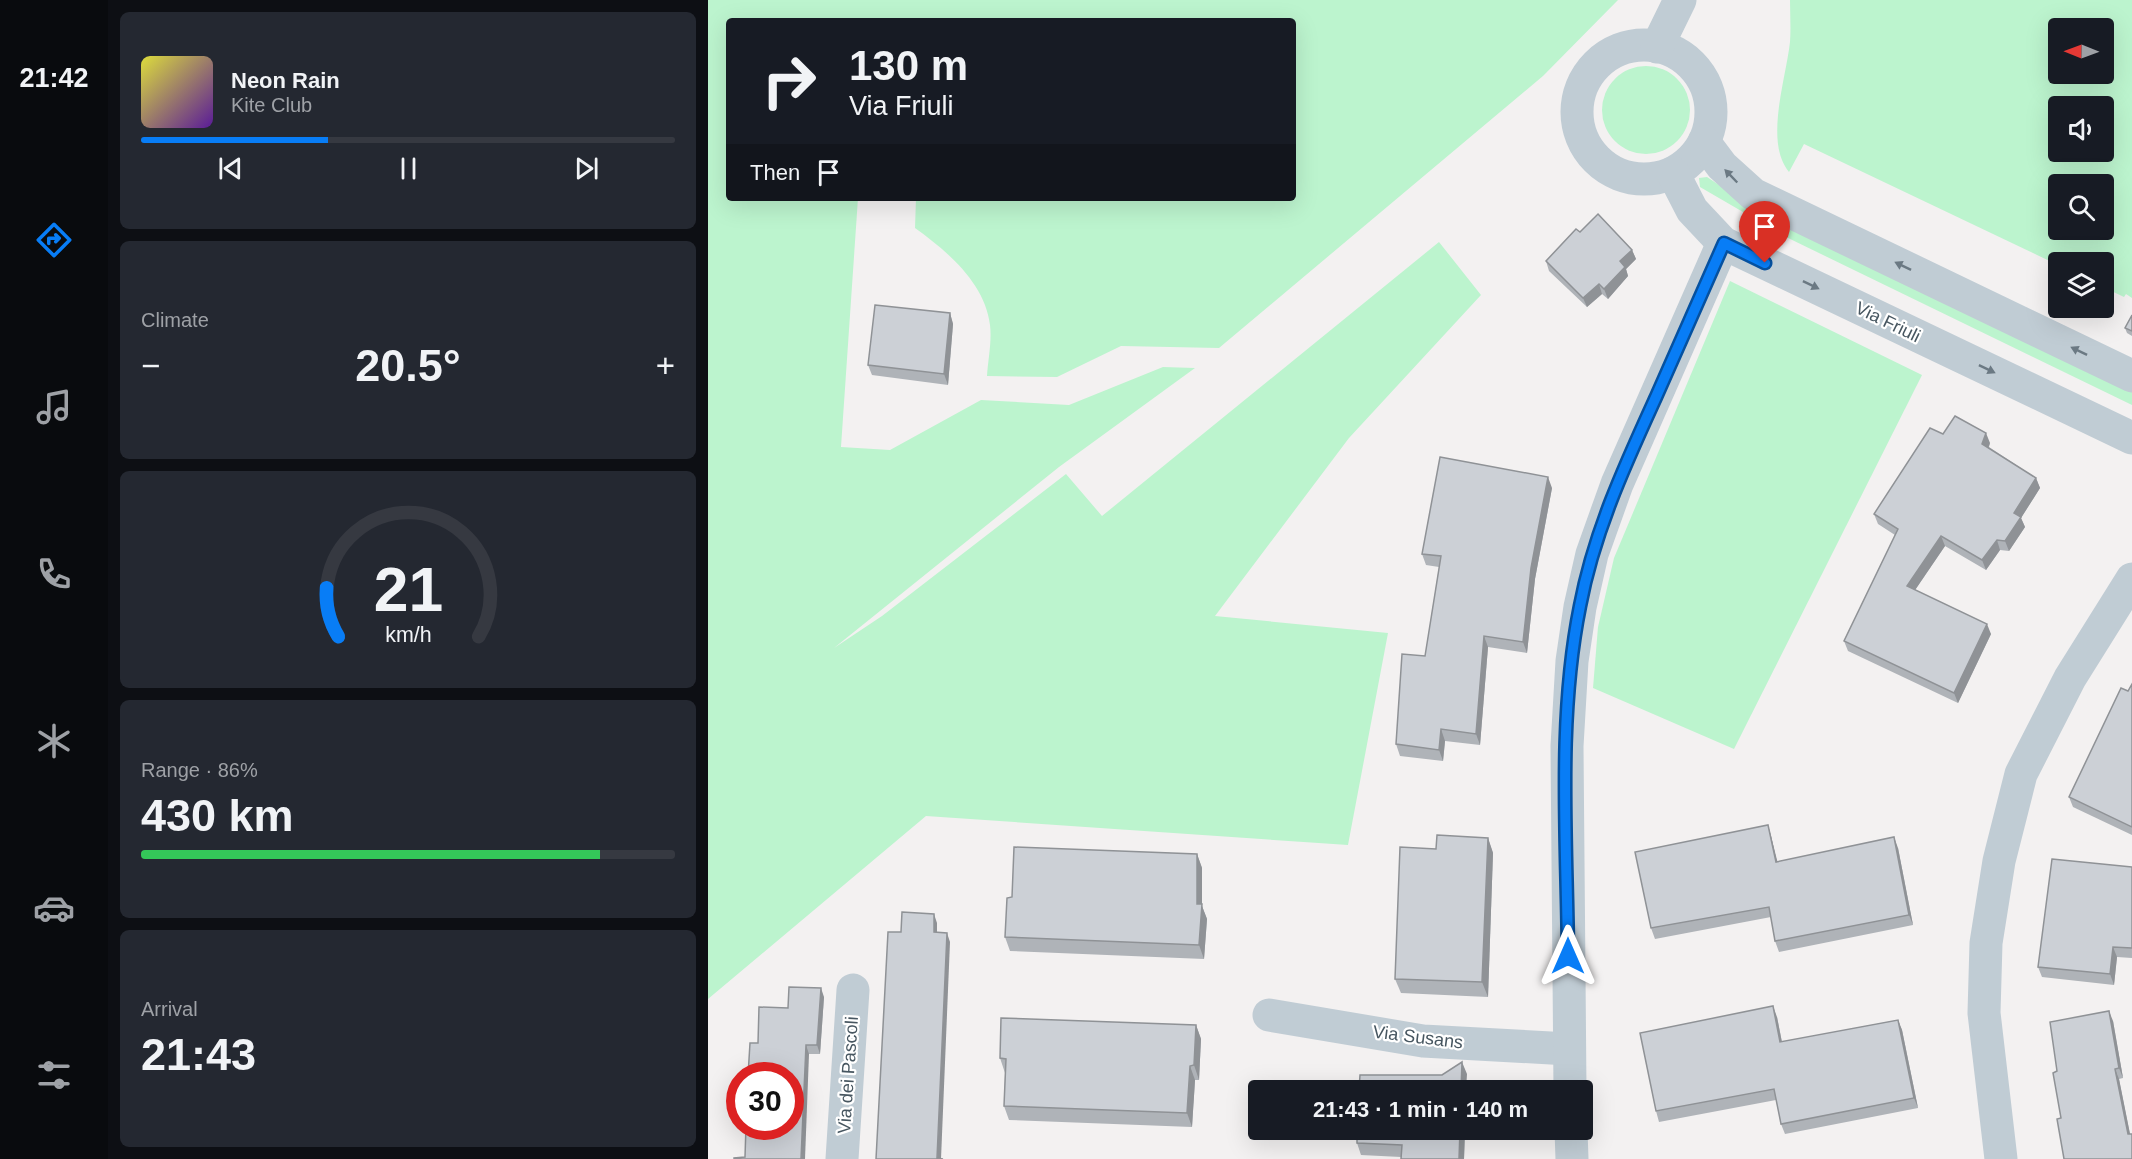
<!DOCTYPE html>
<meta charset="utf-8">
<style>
body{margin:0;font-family:Helvetica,sans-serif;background:#242831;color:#f1f3f6;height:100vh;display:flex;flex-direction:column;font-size:22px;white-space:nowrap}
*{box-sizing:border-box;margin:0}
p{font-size:20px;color:#9ea1a6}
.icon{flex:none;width:33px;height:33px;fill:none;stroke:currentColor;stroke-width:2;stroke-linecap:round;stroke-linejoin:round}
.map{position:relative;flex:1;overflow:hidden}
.side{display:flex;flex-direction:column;gap:12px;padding:12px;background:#0d0f14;width:600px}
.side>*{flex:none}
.banner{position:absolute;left:18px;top:18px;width:570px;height:183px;border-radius:6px;box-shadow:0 6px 24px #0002;background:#171b24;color:#f1f3f6;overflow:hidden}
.needle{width:39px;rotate:271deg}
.tools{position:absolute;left:1340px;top:18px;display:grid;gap:12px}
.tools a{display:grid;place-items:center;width:66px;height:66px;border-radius:6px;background:#171b24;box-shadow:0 6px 24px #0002;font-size:30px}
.speed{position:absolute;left:18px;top:1062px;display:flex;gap:12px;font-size:30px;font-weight:700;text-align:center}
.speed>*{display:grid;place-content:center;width:78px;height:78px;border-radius:50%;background:#171b24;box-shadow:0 6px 24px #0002;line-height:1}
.speed .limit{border:9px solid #d22;background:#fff;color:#111}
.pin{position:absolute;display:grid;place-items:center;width:51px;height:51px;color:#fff;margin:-62px -26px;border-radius:50% 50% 50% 0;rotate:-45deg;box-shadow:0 0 6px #0007}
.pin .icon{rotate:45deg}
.me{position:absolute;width:66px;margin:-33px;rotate:0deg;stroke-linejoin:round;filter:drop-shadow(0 0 4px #0008)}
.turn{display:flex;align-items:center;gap:21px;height:126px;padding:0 24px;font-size:27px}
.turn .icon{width:78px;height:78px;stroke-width:2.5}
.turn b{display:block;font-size:42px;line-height:51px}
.then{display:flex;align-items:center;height:57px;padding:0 24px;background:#0003;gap:12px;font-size:22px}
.big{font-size:45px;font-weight:700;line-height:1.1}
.side .widget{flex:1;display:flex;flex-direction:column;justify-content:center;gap:9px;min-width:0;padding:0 21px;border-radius:9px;background:#242831}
.side .dial{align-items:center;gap:0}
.dial svg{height:156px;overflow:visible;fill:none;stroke:#363941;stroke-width:7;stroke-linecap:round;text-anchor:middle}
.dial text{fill:#f1f3f6;stroke:none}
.song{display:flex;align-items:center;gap:18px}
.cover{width:72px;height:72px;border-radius:9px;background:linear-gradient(135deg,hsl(60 70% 55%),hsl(270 70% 35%))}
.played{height:6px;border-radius:3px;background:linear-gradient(90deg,#087df6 35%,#363941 35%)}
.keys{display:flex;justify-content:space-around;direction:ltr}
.heat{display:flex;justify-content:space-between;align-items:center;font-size:33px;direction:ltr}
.charge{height:9px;border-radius:4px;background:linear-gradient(90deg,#34c759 86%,#363941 0)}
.trip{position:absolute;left:540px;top:1080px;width:345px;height:60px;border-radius:6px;background:#171b24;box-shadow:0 6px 24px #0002;font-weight:700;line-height:60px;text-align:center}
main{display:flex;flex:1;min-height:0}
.dock{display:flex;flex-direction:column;width:108px;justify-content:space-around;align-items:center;background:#090b0e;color:#9ea1a6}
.dock .icon{width:42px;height:42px}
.dock .active{color:#087df6}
.dock b{font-size:27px;color:#f1f3f6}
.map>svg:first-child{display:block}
.green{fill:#bcf4ce;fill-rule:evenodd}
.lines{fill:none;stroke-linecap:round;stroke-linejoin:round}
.minor{stroke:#c0ccd4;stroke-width:33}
.wall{fill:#afb3b8}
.shaded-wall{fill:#8f9296}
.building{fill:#ccd0d6;stroke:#8f9296;stroke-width:1.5}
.oneway{fill:#6b7983}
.route-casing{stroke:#0551a0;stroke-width:15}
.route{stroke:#087df6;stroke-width:10}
.labels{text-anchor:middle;stroke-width:4.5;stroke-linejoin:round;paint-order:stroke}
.street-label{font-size:18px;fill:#475660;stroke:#fff}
</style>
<main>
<nav class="dock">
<b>21:42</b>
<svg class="icon active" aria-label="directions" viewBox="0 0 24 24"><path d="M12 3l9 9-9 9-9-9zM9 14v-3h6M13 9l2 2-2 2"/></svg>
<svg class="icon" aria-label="music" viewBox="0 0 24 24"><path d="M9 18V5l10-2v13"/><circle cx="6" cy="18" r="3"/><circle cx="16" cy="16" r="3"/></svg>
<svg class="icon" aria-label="phone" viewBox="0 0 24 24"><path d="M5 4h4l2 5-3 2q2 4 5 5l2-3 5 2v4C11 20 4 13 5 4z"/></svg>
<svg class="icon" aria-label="climate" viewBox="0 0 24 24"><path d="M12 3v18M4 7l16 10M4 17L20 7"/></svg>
<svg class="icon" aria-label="car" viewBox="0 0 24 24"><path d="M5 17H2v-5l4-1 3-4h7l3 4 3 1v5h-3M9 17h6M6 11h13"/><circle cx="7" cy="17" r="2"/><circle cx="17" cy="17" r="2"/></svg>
<svg class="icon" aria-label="filters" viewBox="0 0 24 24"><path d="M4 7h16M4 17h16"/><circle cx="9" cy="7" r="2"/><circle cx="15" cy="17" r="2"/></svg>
</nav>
<section class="side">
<div class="widget">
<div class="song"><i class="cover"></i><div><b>Neon Rain</b><p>Kite Club</p></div></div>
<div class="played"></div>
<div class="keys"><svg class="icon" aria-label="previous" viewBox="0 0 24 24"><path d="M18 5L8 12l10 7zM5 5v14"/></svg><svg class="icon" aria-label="pause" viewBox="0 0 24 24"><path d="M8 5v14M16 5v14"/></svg><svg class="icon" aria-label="next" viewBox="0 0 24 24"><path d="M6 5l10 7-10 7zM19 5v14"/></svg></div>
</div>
<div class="widget"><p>Climate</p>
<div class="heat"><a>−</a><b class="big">20.5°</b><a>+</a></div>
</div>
<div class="widget dial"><svg viewBox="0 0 100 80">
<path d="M14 69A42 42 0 1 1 86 69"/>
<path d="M14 69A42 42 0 0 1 8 44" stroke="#087df6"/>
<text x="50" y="56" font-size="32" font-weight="700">21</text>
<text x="50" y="72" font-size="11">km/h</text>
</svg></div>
<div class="widget"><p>Range · 86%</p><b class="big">430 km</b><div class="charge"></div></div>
<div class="widget"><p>Arrival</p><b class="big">21:43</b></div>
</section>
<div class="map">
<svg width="1424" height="1159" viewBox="0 0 1424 1159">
<rect width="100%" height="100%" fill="#f3f1f1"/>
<g class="green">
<path d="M0 0H910L835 76 511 348 413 346 349 377 279 376C280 360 284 341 282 325 277 283 239 251 207 228L208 198H585V21H21V198H150L133 447 182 450 273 400 361 405 455 367 487 368 351 467 126 648 174 616 358 474 394 516 731 242 773 295 641 438 507 616 680 633 640 845 218 816 0 999Z"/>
<path d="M1082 0H1424V298L1418 294 1416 297 1395 287V262H1350V265L1096 144 1081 172C1056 142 1078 79 1082 42 1083 28 1082 14 1082 0ZM1350 28H1395V74H1350ZM1350 106H1395V152H1350ZM1395 184V230H1350V184Z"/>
<circle cx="938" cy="110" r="44"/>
<polygon points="999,177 1052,212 1424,391 1424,405 1078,237 992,187 991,178"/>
<polygon points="1022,281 1214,375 1026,749 885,688 890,627 906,558"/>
</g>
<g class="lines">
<g class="minor">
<circle cx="936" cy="112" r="67"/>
<polyline points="949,47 972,0"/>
<polyline points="996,142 1014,166 1045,194 1424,376"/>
<polyline points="965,173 984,210 1015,243 1424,438"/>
<polyline points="561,1015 715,1041 861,1049"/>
<polyline points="862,1090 859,746 864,661 872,607 884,554 909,484 1015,243"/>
<polyline points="863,1130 864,1159"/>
<polyline points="134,1159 145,990"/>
<polyline points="1293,1159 1276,1013 1278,943 1291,861 1313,774 1362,678 1424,579"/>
</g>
</g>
<g class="wall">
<polygon points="872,232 924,250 928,259 918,269 920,276 900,299 894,294 879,307 841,271 838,261"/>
<polygon points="242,313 245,324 240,385 164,375 160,365"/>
<polygon points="1424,315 1424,336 1419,333 1417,328"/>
<polygon points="1282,443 1281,447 1328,478 1332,488 1313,518 1317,527 1301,551 1292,550 1278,570 1237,546 1207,590 1283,634 1250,703 1140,651 1136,641 1187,535 1170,524 1166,514"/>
<polygon points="844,488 827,579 819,653 780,647 772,745 737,741 735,761 692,756 688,744 717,656 731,567 718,565 714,554"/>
<polygon points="1424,684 1424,835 1365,807 1361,797"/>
<polygon points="1060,825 1063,836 1069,862 1190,848 1205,925 1071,952 1067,941 1063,917 947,939 943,928"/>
<polygon points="780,838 785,853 780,997 693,993 687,979 728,849"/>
<polygon points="489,854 494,868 494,906 499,919 496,959 302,951 297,937 304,897"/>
<polygon points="1424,867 1424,958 1409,957 1406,985 1334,977 1330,967"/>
<polygon points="116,997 112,1054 101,1054 37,1157 50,1043 80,1008"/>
<polygon points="1069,1017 1074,1042 1190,1020 1194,1030 1210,1108 1077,1134 1073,1124 1068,1100 951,1122 948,1111"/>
<polygon points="1405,1021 1415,1078 1411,1079 1422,1134 1424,1159 1353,1118 1349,1071"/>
<polygon points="488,1025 493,1039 491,1080 487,1080 484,1127 301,1120 296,1106 297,1073 292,1058"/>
<polygon points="649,1130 757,1130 756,1159 693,1159 693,1157 653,1155 649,1143"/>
</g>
<g class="shaded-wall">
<polygon points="924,250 928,259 918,269 920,276 900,299 896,289 912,261"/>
<polygon points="891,284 894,294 879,307 875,298"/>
<polygon points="242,313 245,324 240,385 236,374"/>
<polygon points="1278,433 1282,443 1278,454 1274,444"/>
<polygon points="840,477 844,488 827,579 819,653 815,642 823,568"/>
<polygon points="1328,478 1332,488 1313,518 1317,527 1301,551 1297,541 1306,513"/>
<polygon points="1233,536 1237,546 1203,596 1199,586"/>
<polygon points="1289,540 1292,550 1278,570 1274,560"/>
<polygon points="1279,624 1283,634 1250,703 1246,693"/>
<polygon points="776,636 780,647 772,745 768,734"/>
<polygon points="733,729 737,741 735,761 731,750"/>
<polygon points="1060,825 1063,836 1072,872 1068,862"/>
<polygon points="1186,837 1190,848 1205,925 1201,915"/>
<polygon points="780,838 785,853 780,997 774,982"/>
<polygon points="489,854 494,868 494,906 499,919 496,959 491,945 489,904"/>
<polygon points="226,914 229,923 229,942 226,932"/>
<polygon points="239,933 242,942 233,1159 229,1159"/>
<polygon points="1405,947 1409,957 1406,985 1402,974"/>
<polygon points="113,988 116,997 112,1054 109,1045"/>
<polygon points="1065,1006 1069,1017 1076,1053 1072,1042"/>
<polygon points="1401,1011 1405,1021 1415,1078 1411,1068"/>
<polygon points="1190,1020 1194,1030 1210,1108 1206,1098"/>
<polygon points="488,1025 493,1039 491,1080 486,1065"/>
<polygon points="98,1045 101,1054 97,1159 93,1159"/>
<polygon points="754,1062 759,1074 758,1090 753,1090"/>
<polygon points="482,1066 487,1080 484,1127 479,1113"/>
<polygon points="1407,1069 1411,1079 1424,1144 1420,1134"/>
<polygon points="752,1130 757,1130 756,1159 751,1159"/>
</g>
<g class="building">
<polygon points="890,214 924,250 912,261 917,267 896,289 891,284 875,298 838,261 868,229 872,232"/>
<polygon points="167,305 242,313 236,374 160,365"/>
<polygon points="1424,315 1424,331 1417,328"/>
<polygon points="1247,416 1278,433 1274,444 1328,478 1306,513 1313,517 1297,541 1289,540 1274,560 1233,536 1199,586 1279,624 1246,693 1136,641 1190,529 1166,514 1222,428 1235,434"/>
<polygon points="732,457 840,477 823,568 815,642 776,636 768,734 733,729 731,750 688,744 694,654 717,656 733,556 714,554"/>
<polygon points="1424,684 1424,827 1361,797 1413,688 1420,691"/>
<polygon points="1060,825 1068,862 1186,837 1201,915 1067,941 1061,907 943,928 927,852"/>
<polygon points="729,835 780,838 774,982 687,979 692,847 728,849"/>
<polygon points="306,847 489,854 489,904 494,904 491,945 297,937 299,898 304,897"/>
<polygon points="1344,859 1424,867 1424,948 1405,947 1402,974 1330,967"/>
<polygon points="194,912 226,914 226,932 239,933 229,1158 235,1159 168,1159 180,932 193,932"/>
<polygon points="81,987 113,988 109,1045 98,1045 93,1159 26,1159 26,1158 37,1157 38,1126 82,1126 82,1076 40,1076 42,1043 50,1043 51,1007 80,1008"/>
<polygon points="1065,1006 1072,1042 1190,1020 1206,1098 1073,1124 1066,1089 948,1111 932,1033"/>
<polygon points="1401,1011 1411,1068 1407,1069 1420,1134 1424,1134 1424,1159 1356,1159 1349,1119 1353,1118 1345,1073 1349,1071 1342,1022"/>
<polygon points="293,1018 488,1025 486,1065 482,1066 479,1113 296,1106 298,1059 292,1058"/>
<polygon points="754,1062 753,1090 651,1090 652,1075 734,1075"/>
<polygon points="649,1130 752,1130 751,1159 693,1159 694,1145 649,1143"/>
</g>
<defs><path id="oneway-solid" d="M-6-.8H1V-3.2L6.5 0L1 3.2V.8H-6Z" transform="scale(1.5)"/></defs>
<g class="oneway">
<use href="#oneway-solid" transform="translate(1023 176) rotate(-134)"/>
<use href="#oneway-solid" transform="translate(1195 266) rotate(-154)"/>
<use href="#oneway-solid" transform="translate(1103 285) rotate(26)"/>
<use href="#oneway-solid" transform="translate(1371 351) rotate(-154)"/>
<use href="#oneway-solid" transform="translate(1279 369) rotate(26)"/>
</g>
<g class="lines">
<defs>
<path id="route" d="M860 956C859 840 849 720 872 606 886 532 917 465 948 397 971 346 993 294 1016 243L1057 263"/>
</defs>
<use href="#route" class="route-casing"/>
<use href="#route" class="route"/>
</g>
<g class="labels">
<g class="street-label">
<text transform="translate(1180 322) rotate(26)" y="6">Via Friuli</text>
<text transform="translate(710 1037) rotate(7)" y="6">Via Susans</text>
<text transform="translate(140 1075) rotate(-86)" y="6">Via dei Pascoli</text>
</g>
</g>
</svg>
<div class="tools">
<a><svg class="needle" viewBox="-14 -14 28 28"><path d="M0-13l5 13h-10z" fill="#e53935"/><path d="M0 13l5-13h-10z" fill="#9ea1a6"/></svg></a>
<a><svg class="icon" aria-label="sound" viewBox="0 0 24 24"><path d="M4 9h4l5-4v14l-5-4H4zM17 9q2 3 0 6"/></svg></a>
<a><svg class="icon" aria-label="search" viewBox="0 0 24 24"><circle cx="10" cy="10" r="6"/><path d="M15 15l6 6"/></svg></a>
<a><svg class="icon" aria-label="layers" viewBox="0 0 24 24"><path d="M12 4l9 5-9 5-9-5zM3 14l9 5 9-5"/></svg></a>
</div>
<div class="speed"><div class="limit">30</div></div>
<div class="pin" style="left:1057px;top:263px;background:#d93025"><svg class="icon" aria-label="arrive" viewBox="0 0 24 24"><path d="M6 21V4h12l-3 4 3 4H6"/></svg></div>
<svg class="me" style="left:860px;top:956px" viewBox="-20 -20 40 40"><path d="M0-17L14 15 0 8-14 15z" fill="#087df6" stroke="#fff" stroke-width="4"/></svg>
<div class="trip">21:43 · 1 min · 140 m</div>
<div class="banner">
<div class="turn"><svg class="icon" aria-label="right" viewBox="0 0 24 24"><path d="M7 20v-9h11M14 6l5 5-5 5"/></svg><div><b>130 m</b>Via Friuli</div></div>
<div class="then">Then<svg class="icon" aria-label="arrive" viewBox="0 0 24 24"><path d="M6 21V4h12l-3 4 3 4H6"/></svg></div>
</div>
</div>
</main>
